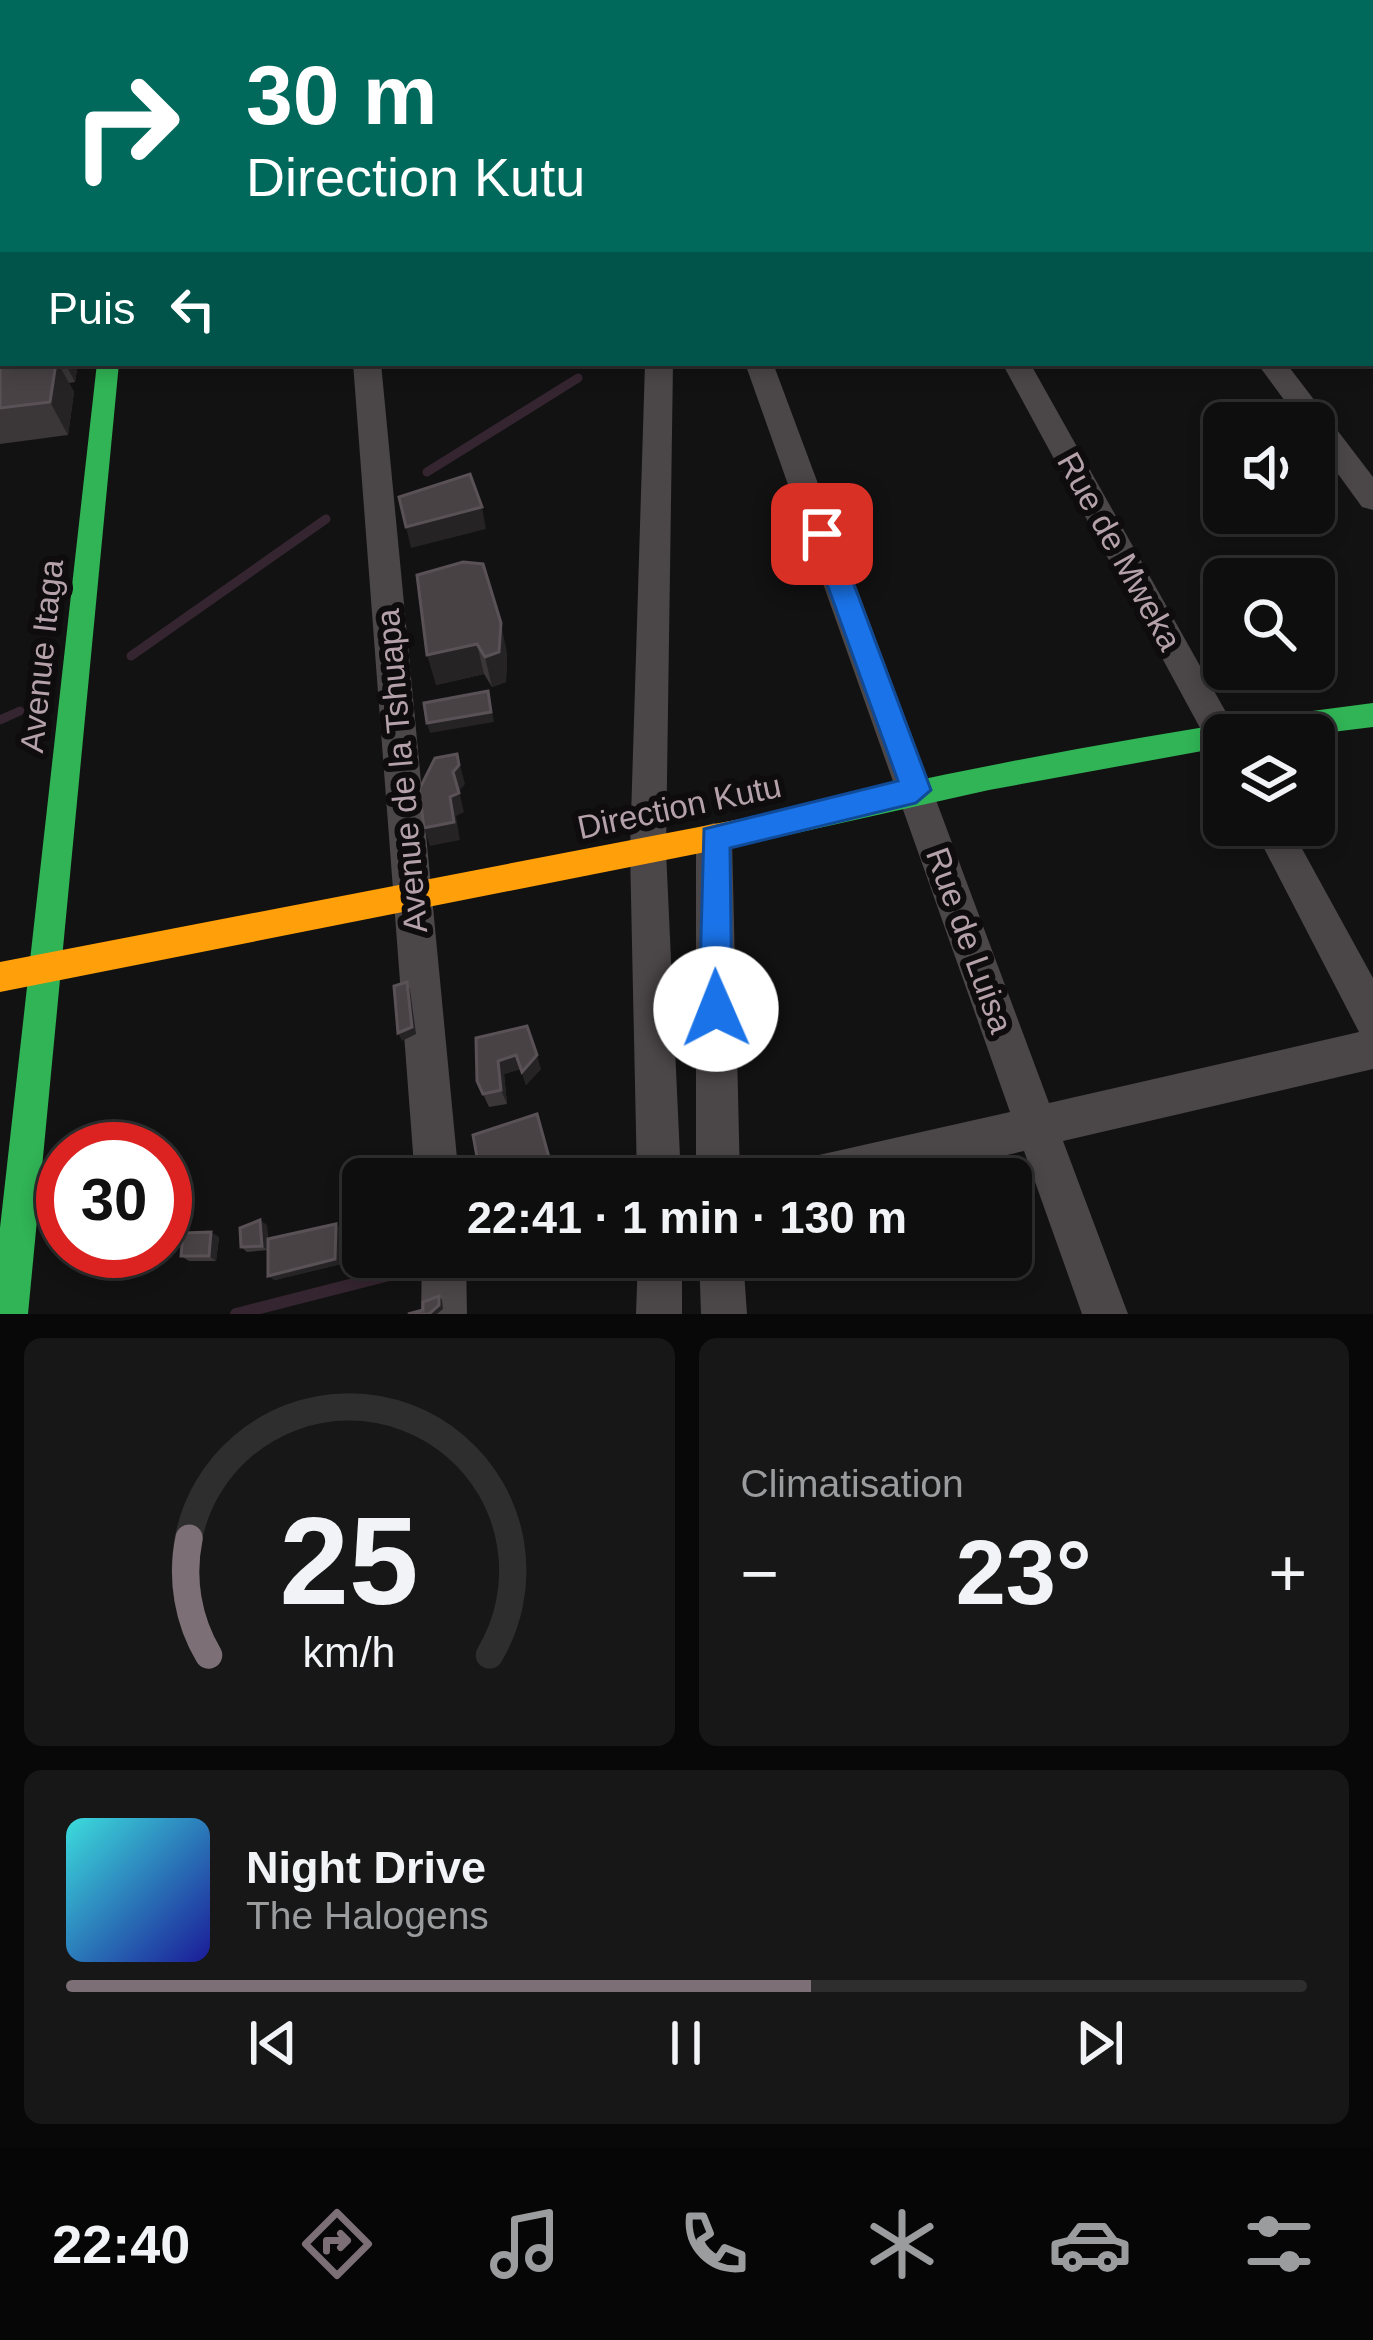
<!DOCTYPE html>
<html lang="fr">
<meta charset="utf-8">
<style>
body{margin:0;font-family:Helvetica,sans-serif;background:#171717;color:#f1f3f6;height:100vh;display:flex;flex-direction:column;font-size:45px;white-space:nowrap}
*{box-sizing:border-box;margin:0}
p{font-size:39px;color:#9b9c9e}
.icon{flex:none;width:66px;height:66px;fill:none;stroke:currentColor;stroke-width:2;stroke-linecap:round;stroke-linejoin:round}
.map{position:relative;height:1314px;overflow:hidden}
.details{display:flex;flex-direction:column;gap:24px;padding:24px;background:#080808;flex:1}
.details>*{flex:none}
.guide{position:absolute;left:0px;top:0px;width:1374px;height:366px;box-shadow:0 6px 18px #0003,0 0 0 3px #2e2e2e;background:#00695c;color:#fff;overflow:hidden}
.controls{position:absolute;left:1203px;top:402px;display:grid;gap:24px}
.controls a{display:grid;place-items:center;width:132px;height:132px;border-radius:18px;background:#0e0e0e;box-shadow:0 6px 18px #0003,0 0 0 3px #2e2e2e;font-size:60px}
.speed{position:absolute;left:36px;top:1122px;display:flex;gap:24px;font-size:60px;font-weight:700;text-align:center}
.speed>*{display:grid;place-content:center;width:156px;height:156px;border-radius:50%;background:#0e0e0e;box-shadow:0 6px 18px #0003,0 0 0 3px #2e2e2e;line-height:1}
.speed .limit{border:18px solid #d22;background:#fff;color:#111}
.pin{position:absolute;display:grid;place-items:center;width:102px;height:102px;color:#fff;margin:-51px;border-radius:24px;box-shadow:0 6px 18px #0006}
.me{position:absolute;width:132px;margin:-66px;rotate:359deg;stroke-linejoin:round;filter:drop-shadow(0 0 9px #0008)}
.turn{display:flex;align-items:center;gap:42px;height:252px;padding:0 48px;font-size:54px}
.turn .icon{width:156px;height:156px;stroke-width:2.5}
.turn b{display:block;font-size:84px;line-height:102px}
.then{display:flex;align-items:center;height:114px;padding:0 48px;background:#0003;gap:24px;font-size:45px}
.big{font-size:90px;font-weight:800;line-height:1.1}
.details .card{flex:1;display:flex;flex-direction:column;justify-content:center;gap:18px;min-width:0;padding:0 42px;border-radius:18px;background:#171717}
.details .dial{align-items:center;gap:0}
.dial svg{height:312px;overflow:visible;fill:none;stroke:#2e2e2e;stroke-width:7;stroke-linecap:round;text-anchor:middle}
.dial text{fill:#f1f3f6;stroke:none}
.song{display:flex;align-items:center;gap:36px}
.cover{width:144px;height:144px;border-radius:18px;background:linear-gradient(135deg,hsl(180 70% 55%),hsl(240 70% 35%))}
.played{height:12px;border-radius:6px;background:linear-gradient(90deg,#7c6f75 60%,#2e2e2e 60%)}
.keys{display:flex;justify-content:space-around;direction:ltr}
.heat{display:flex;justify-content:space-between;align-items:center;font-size:66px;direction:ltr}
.details .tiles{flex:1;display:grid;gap:24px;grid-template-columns:1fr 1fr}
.card:last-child{grid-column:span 2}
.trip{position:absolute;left:342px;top:1158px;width:690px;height:120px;border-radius:18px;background:#0e0e0e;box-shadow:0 6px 18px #0003,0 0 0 3px #2e2e2e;font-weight:800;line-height:120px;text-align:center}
.tab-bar{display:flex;height:192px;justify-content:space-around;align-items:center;background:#060606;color:#9b9c9e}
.tab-bar .icon{width:84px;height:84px}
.tab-bar .current{color:#7c6f75}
.tab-bar b{font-size:54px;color:#f1f3f6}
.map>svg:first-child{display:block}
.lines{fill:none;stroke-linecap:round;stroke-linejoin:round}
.stream-far1{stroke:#352530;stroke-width:9}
.stream{stroke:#352530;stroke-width:12}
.lane{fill:#4b4648;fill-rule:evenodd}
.street{fill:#4b4648;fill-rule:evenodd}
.fast{fill:#30b455;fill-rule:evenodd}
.slow{fill:#ff9f0a;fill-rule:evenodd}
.wall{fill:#3b3739}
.shaded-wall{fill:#252324}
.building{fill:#484245;stroke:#595155;stroke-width:3}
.route{fill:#1a73e8;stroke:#114b97;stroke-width:3}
.labels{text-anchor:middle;stroke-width:12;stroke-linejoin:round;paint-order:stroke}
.street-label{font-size:33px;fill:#b5a1aa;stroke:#0e0c0d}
</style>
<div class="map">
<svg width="1373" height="1314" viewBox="0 0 1373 1314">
<rect width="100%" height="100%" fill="#121212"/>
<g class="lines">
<g class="stream-far1">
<polyline points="427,472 578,378"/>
<polyline points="131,656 326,519"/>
<polyline points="0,720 20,711"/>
</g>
<polyline class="stream" points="236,1314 436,1263"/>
<rect class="lane" x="1371" y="41" width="2" height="6"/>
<g class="street">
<rect x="32" y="0" width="20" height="3"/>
<rect x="326" y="0" width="20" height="3"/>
<polygon points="480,0 500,0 501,3 481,3"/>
<rect x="652" y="0" width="20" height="3"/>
<polygon points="1117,0 1138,0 1140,3 1119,3"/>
<rect x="0" y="132" width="3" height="14"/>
<polygon points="3,182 3,215 0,215 0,183"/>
<rect x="1371" y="186" width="2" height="17"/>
<rect x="0" y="265" width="3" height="16"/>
<polygon points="353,363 381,363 459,1179 415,1179"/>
<polygon points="645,363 673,363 666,850 681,1179 637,1179 630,850"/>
<polygon points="745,363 773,363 1049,1103 1359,1032 1252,825 1289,825 1373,978 1373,1069 1063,1141 1128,1314 1082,1314 1024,1151 902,1179 788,1179 795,1164 810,1157 1010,1112"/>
<polygon points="1002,363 1030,363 1236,730 1239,735 1224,735 1224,755 1212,750"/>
<polygon points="1257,363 1286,363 1373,477 1373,510 1362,507 1314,441 1314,423 1301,423"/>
<polygon points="714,823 727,827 732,839 740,1179 696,1179 696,839 701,827"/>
<polygon points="422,1257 466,1257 467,1314 421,1314"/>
<polygon points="638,1257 682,1257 682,1314 636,1314"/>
<polygon points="699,1257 743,1257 747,1314 701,1314"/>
</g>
<g class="fast">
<rect x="1371" y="137" width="2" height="12"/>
<polygon points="97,363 119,363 28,1314 0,1314 0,1228"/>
<path d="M1373 703V727L1308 735H1224V747L989 790 761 841 750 837 746 828 750 819 761 815C963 768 1167 729 1373 703Z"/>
</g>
<g class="slow">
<rect x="133" y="0" width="16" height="3"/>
<polygon points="761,815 772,819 776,828 772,837 761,841 0,992 0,962"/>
</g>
</g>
<g class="wall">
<polygon points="1373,152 1373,183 1371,181 1371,156"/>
<polygon points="0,329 3,329 3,363 78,363 75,382 69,383 74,392 68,435 0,444"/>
<polygon points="417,575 507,653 506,682 492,687 484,674 436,685"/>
<polygon points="476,1038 541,1069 526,1085 521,1069 504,1074 507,1104 489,1107 477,1081"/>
<polygon points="267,1225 268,1239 341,1229 341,1264 275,1280 268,1276 268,1250 247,1252 241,1247"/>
<polygon points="219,1237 216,1261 189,1261 181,1256"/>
</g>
<g class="shaded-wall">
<polygon points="0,0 28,0 28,3 3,3 3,11 0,11"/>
<rect x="0" y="42" width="3" height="23"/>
<polygon points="0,72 3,79 3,113 0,123"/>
<polygon points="56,363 58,363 74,392 68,435 50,402"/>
<polygon points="65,363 78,363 75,382"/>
<polygon points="482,507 486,529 411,548 406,527"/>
<polygon points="501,623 507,653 506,682 492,687 485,657"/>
<polygon points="477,644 484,674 436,685 427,655"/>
<polygon points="488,691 494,722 430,733 427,723"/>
<polygon points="457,754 465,784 459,791 464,812 456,816 460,840 430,846 424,828 450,797"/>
<polygon points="407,982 410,990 416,1034 402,1041 398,1033"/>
<polygon points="516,1055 521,1069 504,1074 507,1104 501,1090 498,1061"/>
<polygon points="537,1055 541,1069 526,1085 522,1072"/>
<polygon points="260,1220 267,1225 268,1250 262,1246"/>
<polygon points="336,1224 341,1229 341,1264 275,1280 268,1276"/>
<polygon points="211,1232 219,1237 216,1261 209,1256"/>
<polygon points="439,1296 442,1300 443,1309 437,1314 429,1314"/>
</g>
<g class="building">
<polygon points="783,0 845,0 845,1 835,3 769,3"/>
<rect x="0" y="11" width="3" height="31"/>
<rect x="0" y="329" width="3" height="23"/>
<polygon points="28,363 56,363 50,402 0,408 0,366"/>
<polygon points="470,474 482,507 406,527 399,497"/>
<polygon points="463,562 483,564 501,623 499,652 485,657 477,644 427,655 417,575"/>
<polygon points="488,691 491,712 427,723 424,703"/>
<polygon points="457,754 459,765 453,772 459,793 450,797 454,822 424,828 419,790 435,758"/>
<polygon points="407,982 412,1027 398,1033 394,986"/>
<polygon points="527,1026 537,1055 522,1072 516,1055 498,1061 501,1090 483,1094 477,1081 476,1038"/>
<polygon points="537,1114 555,1179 481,1179 473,1135"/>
<polygon points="260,1220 262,1246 241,1247 240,1228"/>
<polygon points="336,1224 335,1259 268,1276 268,1239"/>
<polygon points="211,1232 209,1256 181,1256 183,1233"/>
<polygon points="439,1296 439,1305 429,1314 408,1314 423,1310 423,1302"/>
</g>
<polygon class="route" points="822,524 835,534 931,790 916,803 730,848 732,1009 727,1020 716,1025 704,1020 699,1009 704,829 898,781 809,534"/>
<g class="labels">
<g class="street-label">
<text transform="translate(1120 551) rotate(61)" y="12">Rue de Mweka</text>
<text transform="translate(41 656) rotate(-84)" y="12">Avenue Itaga</text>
<text transform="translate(401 771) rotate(-95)" y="12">Avenue de la Tshuapa</text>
<text transform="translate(679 806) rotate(-12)" y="12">Direction Kutu</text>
<text transform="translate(970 940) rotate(70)" y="12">Rue de Luisa</text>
</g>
</g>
</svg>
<div class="controls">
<a><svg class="icon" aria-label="sound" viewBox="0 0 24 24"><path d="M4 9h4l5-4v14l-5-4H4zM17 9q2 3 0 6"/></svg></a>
<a><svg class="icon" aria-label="search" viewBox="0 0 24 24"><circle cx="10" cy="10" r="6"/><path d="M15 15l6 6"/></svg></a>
<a><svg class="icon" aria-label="layers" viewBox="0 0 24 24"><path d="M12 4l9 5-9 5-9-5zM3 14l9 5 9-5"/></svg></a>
</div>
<div class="speed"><div class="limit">30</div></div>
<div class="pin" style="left:822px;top:534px;background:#d93025"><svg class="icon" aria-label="arrive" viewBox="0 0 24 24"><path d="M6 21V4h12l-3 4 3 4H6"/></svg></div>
<svg class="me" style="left:716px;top:1009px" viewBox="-20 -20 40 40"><circle r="19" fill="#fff"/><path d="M0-13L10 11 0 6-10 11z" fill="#1a73e8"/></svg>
<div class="trip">22:41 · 1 min · 130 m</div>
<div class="guide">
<div class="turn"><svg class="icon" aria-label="right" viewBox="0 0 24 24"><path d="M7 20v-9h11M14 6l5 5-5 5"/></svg><div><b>30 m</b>Direction Kutu</div></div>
<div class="then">Puis<svg class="icon" aria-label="left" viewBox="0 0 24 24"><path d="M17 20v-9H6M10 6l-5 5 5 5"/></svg></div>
</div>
</div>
<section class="details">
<div class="tiles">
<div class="card dial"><svg viewBox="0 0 100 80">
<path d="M14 69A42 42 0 1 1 86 69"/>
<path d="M14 69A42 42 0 0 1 9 39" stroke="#7c6f75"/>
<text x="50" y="56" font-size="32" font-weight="700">25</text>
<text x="50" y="72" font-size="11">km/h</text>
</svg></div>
<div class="card"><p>Climatisation</p>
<div class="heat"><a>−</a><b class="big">23°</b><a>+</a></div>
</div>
<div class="card">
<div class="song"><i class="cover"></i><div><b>Night Drive</b><p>The Halogens</p></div></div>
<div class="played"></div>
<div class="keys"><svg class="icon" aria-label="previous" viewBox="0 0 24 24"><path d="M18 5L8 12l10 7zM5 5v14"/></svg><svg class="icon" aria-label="pause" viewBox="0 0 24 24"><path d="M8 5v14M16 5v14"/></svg><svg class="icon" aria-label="next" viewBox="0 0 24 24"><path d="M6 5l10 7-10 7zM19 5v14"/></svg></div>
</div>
</div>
</section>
<nav class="tab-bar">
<b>22:40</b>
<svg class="icon current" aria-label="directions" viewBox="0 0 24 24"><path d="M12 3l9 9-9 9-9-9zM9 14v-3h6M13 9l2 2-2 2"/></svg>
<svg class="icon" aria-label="music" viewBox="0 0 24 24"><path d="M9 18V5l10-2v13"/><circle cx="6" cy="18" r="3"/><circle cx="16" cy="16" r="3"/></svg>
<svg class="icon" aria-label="phone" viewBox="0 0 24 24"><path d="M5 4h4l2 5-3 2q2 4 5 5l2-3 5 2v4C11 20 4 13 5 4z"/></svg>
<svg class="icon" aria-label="climate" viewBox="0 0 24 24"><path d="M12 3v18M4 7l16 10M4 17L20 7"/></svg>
<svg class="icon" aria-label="car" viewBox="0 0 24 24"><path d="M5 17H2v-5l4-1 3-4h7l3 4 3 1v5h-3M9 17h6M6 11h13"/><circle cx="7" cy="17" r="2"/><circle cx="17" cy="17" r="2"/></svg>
<svg class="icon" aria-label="filters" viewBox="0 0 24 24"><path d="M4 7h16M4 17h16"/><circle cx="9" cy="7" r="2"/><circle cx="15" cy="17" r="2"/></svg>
</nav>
